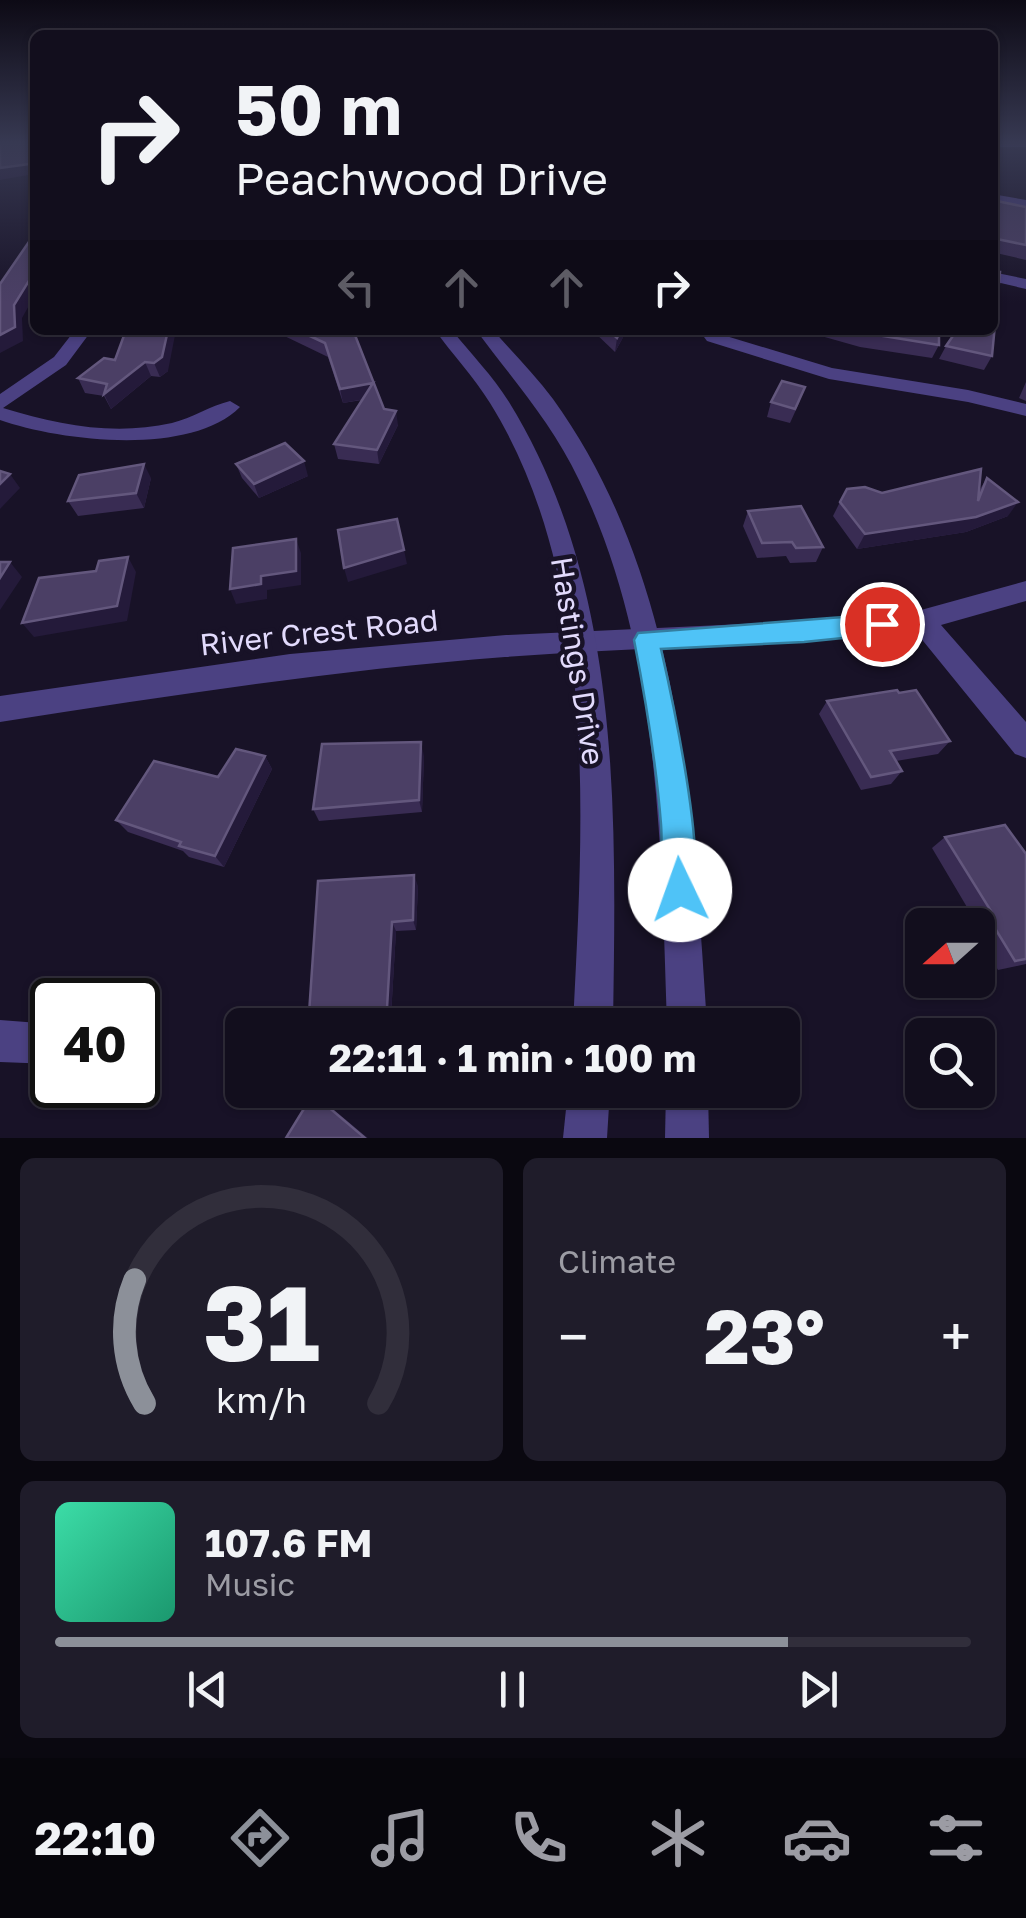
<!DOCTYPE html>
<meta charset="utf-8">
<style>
body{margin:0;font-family:"Golos Text",sans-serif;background:#1f1c2a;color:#f1f3f6;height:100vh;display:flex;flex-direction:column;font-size:38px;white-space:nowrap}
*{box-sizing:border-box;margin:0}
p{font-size:32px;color:#9c9ca4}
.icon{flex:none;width:55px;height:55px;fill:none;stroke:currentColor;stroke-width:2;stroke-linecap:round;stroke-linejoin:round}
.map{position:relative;height:1138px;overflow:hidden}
.panel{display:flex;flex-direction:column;gap:20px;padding:20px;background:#0a0810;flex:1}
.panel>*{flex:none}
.hud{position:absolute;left:30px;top:30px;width:968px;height:305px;border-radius:15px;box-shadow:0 2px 8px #0004,0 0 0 2px #312e3b;background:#120e1d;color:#f1f3f6;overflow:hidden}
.needle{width:65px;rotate:249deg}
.controls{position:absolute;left:905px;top:908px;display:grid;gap:20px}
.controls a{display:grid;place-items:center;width:90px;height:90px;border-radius:15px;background:#120e1d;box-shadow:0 2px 8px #0004,0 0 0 2px #312e3b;font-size:50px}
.speed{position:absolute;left:30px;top:978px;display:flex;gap:20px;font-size:50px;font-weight:700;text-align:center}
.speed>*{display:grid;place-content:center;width:130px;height:130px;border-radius:50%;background:#120e1d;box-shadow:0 2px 8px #0004,0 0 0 2px #312e3b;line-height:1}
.speed .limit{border:5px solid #111;border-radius:15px;background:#fff;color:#111}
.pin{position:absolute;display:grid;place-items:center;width:85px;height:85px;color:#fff;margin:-42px;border:5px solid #fff;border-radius:50%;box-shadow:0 2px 10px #0007}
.me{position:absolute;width:110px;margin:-55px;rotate:357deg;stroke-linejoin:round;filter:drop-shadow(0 0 8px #0008)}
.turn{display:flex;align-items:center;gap:35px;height:210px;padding:0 40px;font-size:45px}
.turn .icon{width:130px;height:130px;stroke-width:2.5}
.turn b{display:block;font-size:70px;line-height:85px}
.lanes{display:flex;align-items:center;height:95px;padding:0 40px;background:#0003;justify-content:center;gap:50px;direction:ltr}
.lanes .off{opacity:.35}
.big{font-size:75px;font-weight:700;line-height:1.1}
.panel .card{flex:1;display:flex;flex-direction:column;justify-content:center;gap:15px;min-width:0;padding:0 35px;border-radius:15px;background:#1f1c2a}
.panel .dial{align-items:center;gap:0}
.dial svg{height:260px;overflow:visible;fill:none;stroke:#312e3b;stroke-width:7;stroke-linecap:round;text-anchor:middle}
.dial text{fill:#f1f3f6;stroke:none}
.song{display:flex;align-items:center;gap:30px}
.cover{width:120px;height:120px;border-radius:15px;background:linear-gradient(135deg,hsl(160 70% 55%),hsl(160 70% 35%))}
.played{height:10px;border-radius:5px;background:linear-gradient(90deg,#8c9099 80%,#312e3b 80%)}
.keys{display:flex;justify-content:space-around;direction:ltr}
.heat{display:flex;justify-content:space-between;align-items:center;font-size:55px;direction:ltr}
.panel .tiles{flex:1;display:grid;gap:20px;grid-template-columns:1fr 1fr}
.card:last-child{grid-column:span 2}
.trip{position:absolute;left:225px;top:1008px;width:575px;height:100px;border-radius:15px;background:#120e1d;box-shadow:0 2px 8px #0004,0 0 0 2px #312e3b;font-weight:700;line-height:100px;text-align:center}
.menu{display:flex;height:160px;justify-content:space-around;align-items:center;background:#07060c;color:#9c9ca4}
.menu .icon{width:70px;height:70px}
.menu .selected{color:#8c9099}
.menu b{font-size:45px;color:#f1f3f6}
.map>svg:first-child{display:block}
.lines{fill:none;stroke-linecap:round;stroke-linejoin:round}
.minor{fill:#4b4182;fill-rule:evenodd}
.tertiary{fill:#4b4182;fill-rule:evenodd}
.wall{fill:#392c53}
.shaded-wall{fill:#241a3a}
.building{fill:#4b3f65;stroke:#63577d;stroke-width:2.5}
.route{fill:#4fc3f7;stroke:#337fa1;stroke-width:2.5}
.labels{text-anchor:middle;stroke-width:9;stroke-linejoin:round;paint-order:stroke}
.street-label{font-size:30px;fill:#e2dafc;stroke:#181227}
</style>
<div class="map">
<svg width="1026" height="1138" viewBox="0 0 1026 1138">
<rect width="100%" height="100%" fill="#181227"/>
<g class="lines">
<g class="minor">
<polygon points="992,194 1026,200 1026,208 992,202"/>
<polygon points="992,272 1026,279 1026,289 992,281"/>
<path d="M75 330H92L66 365 3 408C59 425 114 436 172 423 192 418 210 406 230 401L240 407C190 457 60 441 0 420V394L54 357Z"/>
<polygon points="713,332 832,368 968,390 1026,404 1026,416 968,402 829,379 707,341 704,337"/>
<path d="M1026 581V601L941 625 1026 722V758L1015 754 915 631C778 645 642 647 505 657 335 670 168 696 0 722V696L290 654 506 635 804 621 921 610Z"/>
<polygon points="0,1020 52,1024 52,1064 0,1062"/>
</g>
<g class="tertiary">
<rect x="992" y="143" width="34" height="4"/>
<path d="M435 330H452C470 353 493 376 509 402 623 587 616 816 613 1025H573C583 825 600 580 490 403 474 377 452 354 435 330Z"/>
<path d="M476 330H493C513 353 535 375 553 399 682 578 693 813 707 1025H667C661 844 660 646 579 480 552 423 513 380 476 330Z"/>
<polygon points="568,1090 610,1090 607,1138 563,1138"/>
<polygon points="666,1090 708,1090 709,1138 665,1138"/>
</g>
</g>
<g class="wall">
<polygon points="992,200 1026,207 1026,260 992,252"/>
<polygon points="126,330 168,371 160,377 151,376 111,409 104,396 85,393 78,378 115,360"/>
<polygon points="272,330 353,330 384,409 398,425 379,464 338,459 334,444 362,400 343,403 328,357"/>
<polygon points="592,330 627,330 615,352"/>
<polygon points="800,330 939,330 939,345 932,358 860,347"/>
<polygon points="946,346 992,356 984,370 939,359"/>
<polygon points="1026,382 1026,401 1019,398"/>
<polygon points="800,401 790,423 767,417 771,402"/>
<polygon points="236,464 308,476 259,498 242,478"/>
<polygon points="151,478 144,508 78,516 68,501"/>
<polygon points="987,478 1008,516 966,532 857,549 833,516 840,502 882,493 978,492"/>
<polygon points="748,511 823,547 816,562 790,563 786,556 757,558 743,526"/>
<polygon points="827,701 950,741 938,754 896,761 902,771 891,784 861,790 819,714"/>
<polygon points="265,756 272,769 224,867 189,857 183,851 128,832 116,820"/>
<polygon points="424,756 422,812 319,821 313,809"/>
<polygon points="945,837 1026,854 1026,964 998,970 978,935 978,925 972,925 970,922 974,919 932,848"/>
<polygon points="418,886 416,930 396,931 391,1016 316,1021 309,1014"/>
</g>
<g class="shaded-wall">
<polygon points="35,158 34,174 0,180 0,168"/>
<polygon points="35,271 35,295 22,318 23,341 0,353 0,335 14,305"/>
<polygon points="168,330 176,330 168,371 160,377 154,363"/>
<polygon points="621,330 627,330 615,352 617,338"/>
<polygon points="145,362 151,376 111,409 104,394"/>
<polygon points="373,383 375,397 343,403 340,389"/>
<polygon points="396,411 398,425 379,464 377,450"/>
<polygon points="304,461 308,476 259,498 254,484"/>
<polygon points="144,464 151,478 144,508 136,493"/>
<polygon points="10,474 20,488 0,509 0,484"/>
<polygon points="1018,502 1008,516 966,532 857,549 865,534"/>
<polygon points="296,539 301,553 301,585 267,590 267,599 236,604 230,589"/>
<polygon points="404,550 407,564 348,582 344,568"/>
<polygon points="128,557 136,572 127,621 34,637 22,623"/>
<polygon points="10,562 22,577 0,610 0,578"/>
<polygon points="421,742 424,756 422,812 419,800"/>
<polygon points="265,756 272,769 224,867 215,856"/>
<polygon points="414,875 418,886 416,930 413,920"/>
<polygon points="392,922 396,931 391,1016 387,1008"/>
<polygon points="313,1094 321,1099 368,1138 365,1138"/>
</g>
<g class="building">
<polygon points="0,143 35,143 35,158 29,164 0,168"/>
<polygon points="992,200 1026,207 1026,245 992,238"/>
<polygon points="35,233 35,271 14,305 15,327 0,335 0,284"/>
<polygon points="999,272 1000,272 992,356 946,346 957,330 992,330 992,281"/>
<polygon points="126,330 168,330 162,357 154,363 145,362 104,394 107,384 78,378 104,358 115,360"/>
<polygon points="297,330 353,330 384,409 396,411 377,450 334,444 373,383 340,389 325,343"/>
<polygon points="608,330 621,330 617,338"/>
<polygon points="855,330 939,330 939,345 865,333"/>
<polygon points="782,381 805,387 795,409 771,402"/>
<polygon points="285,443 304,461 254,484 236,464"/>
<polygon points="144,464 136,493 68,501 79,475"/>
<polygon points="981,469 978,501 987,478 1018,502 976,517 865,534 840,502 847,489 865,487 882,493"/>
<polygon points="0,471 10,474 0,484"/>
<polygon points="801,506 823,547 796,548 792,542 762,543 748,511"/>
<polygon points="397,519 404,550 344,568 338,530"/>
<polygon points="296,539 296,571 261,576 261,584 230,589 233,548"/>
<polygon points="128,557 117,606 22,623 39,578 96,571 99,561"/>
<polygon points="0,562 10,562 0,578"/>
<polygon points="897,690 899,693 916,690 950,741 890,751 902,771 871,777 827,701"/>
<polygon points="421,742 419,800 313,809 322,744"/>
<polygon points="236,749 265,756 215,856 179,846 181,842 116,820 154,761 218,777"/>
<polygon points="1005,825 1026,854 1026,959 1015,961 985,912 991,911 945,837"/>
<polygon points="414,875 413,920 392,922 387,1008 309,1014 318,881"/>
<polygon points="313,1094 365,1138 286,1138"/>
</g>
<linearGradient id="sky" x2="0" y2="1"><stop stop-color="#0d0a15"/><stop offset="0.47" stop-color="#373952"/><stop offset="1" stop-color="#373952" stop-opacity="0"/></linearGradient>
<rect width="1026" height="303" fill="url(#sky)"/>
<path class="route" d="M882 614 891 617 894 624 891 631 882 634 804 642 661 649C672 697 708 862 691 901L680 906 668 901C658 878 663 850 661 824 656 762 646 701 634 640L638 633Z"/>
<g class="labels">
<g class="street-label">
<text transform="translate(319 633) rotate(-6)" y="10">River Crest Road</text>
<text transform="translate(577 661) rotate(81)" y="10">Hastings Drive</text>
</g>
</g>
</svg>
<div class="controls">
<a><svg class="needle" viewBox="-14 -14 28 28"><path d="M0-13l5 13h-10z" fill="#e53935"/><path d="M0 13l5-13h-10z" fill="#9c9ca4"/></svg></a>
<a><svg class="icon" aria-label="search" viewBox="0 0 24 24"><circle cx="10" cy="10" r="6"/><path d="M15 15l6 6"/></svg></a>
</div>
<div class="speed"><div class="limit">40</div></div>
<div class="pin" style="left:882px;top:624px;background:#d93025"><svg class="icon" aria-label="arrive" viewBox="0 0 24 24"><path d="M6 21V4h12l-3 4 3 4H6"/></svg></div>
<svg class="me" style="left:680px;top:890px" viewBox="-20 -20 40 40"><circle r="19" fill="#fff"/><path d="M0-13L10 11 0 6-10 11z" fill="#4fc3f7"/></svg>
<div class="trip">22:11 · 1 min · 100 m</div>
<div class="hud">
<div class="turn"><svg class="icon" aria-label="right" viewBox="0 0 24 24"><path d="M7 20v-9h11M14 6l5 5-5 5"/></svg><div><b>50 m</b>Peachwood Drive</div></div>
<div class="lanes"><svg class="icon off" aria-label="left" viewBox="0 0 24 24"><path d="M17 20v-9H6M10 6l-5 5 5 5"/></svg><svg class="icon off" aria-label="ahead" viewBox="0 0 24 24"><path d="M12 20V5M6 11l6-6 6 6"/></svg><svg class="icon off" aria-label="ahead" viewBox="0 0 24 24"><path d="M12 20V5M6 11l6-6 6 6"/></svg><svg class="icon" aria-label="right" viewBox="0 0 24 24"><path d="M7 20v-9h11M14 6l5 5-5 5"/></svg></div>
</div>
</div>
<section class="panel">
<div class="tiles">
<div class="card dial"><svg viewBox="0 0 100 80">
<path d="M14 69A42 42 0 1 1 86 69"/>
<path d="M14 69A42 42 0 0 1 11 31" stroke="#8c9099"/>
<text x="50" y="56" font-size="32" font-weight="700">31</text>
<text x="50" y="72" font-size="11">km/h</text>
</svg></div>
<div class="card"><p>Climate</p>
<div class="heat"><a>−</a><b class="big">23°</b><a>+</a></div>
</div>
<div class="card">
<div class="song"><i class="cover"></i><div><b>107.6 FM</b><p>Music</p></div></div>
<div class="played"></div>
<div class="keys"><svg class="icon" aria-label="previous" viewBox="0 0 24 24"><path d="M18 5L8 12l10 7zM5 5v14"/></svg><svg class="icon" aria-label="pause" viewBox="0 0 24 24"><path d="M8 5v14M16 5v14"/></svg><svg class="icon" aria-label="next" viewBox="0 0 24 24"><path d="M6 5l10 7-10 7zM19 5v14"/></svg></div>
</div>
</div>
</section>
<nav class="menu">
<b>22:10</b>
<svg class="icon selected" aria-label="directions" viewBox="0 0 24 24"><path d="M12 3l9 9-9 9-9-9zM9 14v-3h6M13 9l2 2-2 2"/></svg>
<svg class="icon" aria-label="music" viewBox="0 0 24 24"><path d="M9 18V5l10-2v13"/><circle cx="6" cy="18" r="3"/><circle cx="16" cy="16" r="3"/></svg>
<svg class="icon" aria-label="phone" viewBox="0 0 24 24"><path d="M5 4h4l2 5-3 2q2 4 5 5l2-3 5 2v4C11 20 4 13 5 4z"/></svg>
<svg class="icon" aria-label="climate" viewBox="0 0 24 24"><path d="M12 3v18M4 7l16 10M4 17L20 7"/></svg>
<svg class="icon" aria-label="car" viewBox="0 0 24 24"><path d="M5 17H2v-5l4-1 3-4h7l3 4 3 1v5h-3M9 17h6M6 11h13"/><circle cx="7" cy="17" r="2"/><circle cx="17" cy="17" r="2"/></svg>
<svg class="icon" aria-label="filters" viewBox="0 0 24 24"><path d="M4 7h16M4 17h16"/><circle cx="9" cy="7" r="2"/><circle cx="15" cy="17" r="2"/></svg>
</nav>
